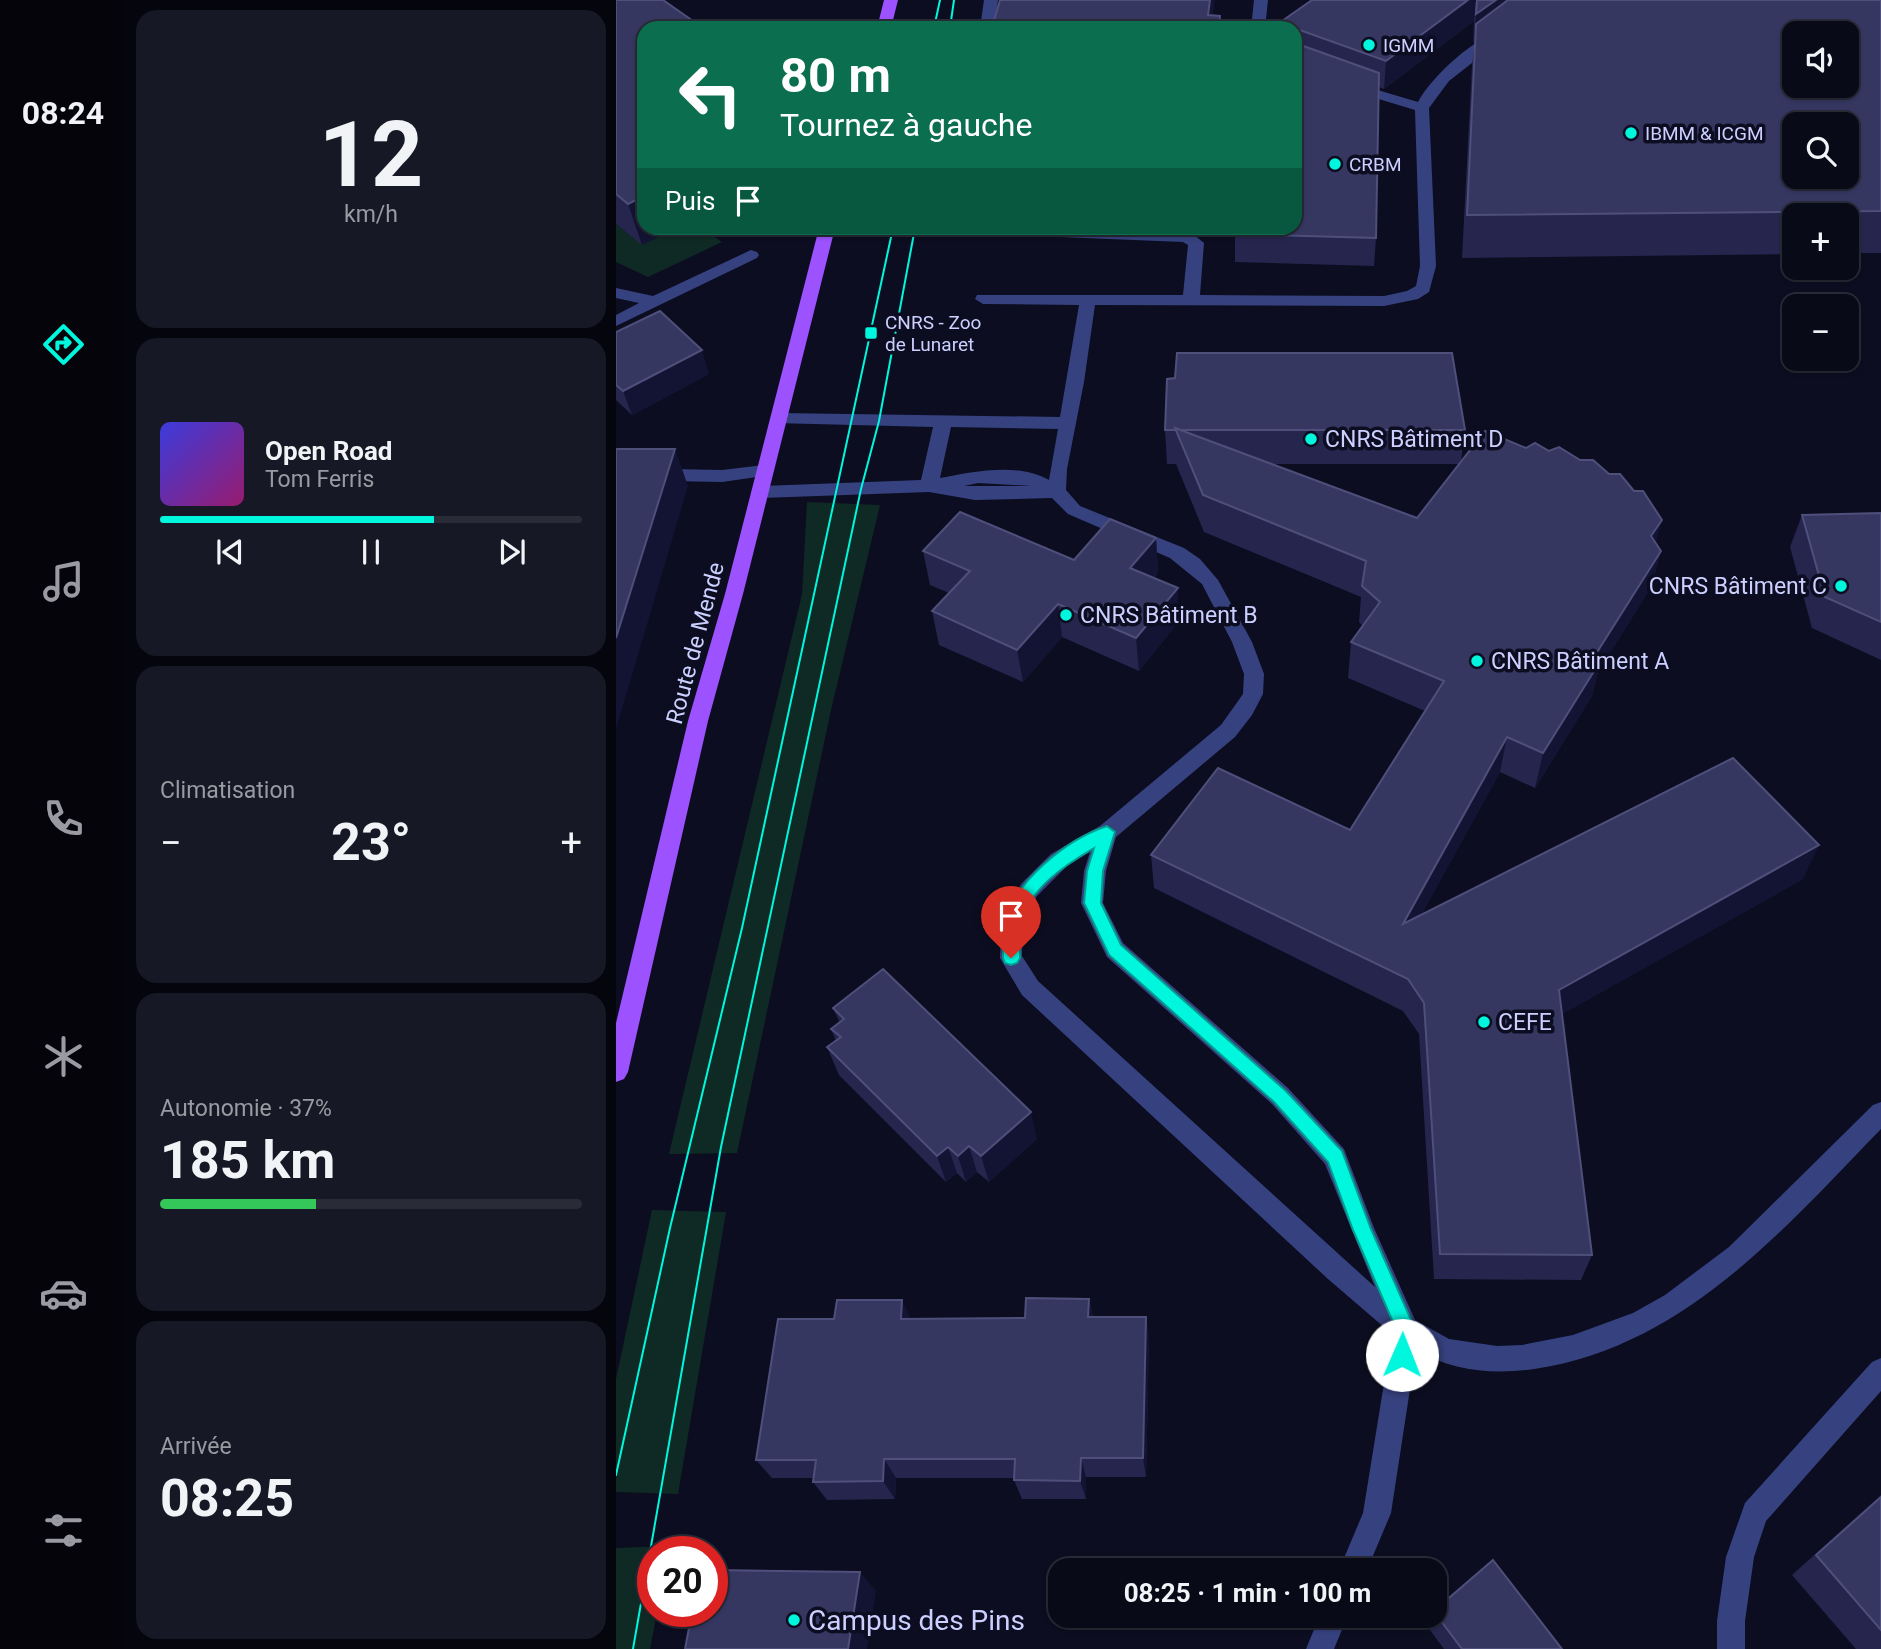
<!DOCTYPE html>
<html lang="fr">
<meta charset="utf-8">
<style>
body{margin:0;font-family:Roboto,sans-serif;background:#171825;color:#f1f3f6;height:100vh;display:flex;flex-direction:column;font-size:26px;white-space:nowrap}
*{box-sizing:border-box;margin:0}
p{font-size:23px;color:#999aa2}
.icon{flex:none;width:38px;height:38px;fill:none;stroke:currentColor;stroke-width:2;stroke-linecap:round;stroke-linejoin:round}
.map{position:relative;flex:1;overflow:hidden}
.side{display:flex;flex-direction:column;gap:10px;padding:10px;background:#05060d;width:490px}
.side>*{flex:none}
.hud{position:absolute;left:21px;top:21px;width:665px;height:214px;border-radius:21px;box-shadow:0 2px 5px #0004,0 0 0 2px #292b37;background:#0b6e4f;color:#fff;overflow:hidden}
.tools{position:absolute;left:1166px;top:21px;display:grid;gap:14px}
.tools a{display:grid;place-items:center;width:77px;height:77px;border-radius:14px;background:#090a18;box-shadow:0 2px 5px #0004,0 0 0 2px #292b37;font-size:35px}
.speed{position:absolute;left:21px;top:1536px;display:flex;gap:14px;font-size:35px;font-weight:700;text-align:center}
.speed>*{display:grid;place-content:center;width:91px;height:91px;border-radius:50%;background:#090a18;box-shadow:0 2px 5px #0004,0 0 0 2px #292b37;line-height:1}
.speed .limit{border:10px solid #d22;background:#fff;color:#111}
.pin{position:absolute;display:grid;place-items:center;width:60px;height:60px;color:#fff;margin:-72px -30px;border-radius:50% 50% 50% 0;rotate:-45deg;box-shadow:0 0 7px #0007}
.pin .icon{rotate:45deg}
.me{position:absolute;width:77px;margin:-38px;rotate:1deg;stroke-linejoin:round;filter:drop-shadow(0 0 5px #0008)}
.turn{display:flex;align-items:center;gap:24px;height:147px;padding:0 28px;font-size:32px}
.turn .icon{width:91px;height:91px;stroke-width:2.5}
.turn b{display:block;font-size:49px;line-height:60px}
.then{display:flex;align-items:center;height:66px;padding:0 28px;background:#0003;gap:14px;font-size:26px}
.big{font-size:52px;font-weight:700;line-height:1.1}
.side .tile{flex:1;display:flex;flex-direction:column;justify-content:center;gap:10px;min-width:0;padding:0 24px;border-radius:21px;background:#171825}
.side .dial{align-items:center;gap:0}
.dial b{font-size:91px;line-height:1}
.song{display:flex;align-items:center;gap:21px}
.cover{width:84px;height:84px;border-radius:10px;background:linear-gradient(135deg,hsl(240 70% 55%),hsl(320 70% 35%))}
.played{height:7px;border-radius:4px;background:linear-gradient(90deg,#00f6dd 65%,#292b37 65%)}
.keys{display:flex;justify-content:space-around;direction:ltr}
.heat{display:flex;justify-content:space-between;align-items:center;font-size:38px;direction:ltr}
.charge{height:10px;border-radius:5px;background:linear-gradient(90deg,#34c759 37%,#292b37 0)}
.trip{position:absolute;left:432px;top:1558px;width:399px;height:70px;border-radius:21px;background:#090a18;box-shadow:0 2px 5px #0004,0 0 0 2px #292b37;font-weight:700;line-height:70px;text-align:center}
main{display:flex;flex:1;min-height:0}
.tab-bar{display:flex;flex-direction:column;width:126px;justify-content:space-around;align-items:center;background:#04040a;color:#999aa2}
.tab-bar .icon{width:49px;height:49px}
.tab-bar .on{color:#00f6dd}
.tab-bar b{font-size:32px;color:#f1f3f6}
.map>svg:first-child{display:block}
.green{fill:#0f2a24}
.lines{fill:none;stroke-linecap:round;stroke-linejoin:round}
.minor{fill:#364280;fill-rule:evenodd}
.major{fill:#9c52ff;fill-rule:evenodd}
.tram{stroke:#00f6dd;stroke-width:2}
.wall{fill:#25254e;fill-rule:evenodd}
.shaded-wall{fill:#131434}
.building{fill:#363761;stroke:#4e4f7a;stroke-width:2;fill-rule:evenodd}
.route{fill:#00f6dd;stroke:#00a090;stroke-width:2}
.poi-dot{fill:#00f6dd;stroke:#0c0d20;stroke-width:2.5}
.labels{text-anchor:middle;stroke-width:7;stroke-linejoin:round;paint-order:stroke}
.far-poi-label{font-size:19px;fill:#cbd0ff;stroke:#0c0d20;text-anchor:start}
.poi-label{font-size:23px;fill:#cbd0ff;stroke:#0c0d20;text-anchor:start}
.street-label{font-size:23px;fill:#cbd0ff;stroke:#0c0d20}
.near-poi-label{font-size:28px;fill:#cbd0ff;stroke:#0c0d20;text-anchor:start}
</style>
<main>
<nav class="tab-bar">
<b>08:24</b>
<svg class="icon on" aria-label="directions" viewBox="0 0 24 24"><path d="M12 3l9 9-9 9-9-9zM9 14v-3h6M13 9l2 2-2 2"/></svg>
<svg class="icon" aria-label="music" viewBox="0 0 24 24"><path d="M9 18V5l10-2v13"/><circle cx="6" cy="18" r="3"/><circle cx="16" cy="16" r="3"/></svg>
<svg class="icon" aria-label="phone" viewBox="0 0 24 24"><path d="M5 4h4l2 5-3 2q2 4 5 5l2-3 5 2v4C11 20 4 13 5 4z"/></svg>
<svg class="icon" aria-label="climate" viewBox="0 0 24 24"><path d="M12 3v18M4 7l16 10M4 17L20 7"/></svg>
<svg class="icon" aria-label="car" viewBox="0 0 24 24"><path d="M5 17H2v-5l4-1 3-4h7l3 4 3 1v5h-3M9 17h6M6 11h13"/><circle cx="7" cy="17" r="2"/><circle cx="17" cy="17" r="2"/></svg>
<svg class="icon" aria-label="filters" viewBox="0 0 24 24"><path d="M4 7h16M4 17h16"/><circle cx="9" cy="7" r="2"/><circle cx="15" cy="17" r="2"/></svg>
</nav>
<section class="side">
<div class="tile dial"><b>12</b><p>km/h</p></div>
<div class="tile">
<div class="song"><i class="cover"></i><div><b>Open Road</b><p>Tom Ferris</p></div></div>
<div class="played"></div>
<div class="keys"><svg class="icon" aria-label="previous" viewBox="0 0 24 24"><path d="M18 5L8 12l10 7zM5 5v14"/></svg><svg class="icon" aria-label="pause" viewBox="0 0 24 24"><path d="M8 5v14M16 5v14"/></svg><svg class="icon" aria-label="next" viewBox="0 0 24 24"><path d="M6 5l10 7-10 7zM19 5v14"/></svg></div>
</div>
<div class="tile"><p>Climatisation</p>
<div class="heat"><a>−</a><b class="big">23°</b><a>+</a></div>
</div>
<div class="tile"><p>Autonomie · 37%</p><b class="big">185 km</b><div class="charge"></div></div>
<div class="tile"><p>Arrivée</p><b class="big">08:25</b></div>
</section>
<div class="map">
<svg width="1265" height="1649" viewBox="0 0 1265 1649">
<rect width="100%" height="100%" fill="#0c0d20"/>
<g class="green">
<path d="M0 224 26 244C63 227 71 217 106 242L32 277 0 262Z"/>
<polygon points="191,502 264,505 215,710 121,1153 53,1154 186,594"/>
<polygon points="36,1210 110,1212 62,1494 0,1492 0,1379"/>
<polygon points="54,1546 53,1552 37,1552 37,1612 41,1612 34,1649 0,1649 0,1548"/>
</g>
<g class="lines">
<g class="minor">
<polygon points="368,0 382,0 378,28 364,28"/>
<polygon points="638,0 652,0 649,28 635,28"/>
<path d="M879 34 884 35V41L833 81 813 108 820 266 813 292 802 299 768 306 479 305 468 382 451 469 450 490 464 506 568 548 584 559 602 580 636 642 648 674 647 694 636 715 619 737 500 837 490 871 487 903 507 943 672 1088 728 1149 758 1228 799 1320 833 1339 881 1346 906 1345 957 1335 1017 1313 1049 1295 1113 1247 1257 1105 1265 1102V1129C1166 1231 1067 1347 918 1369 877 1375 836 1371 800 1350L775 1513 751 1570H723L747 1513 776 1334 712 1279 406 995 384 958 385 924 405 884 435 854 484 826 605 725 627 694 628 674 616 642 586 584 554 558 452 514 436 498 359 500 313 492 144 498 138 496 135 492 138 488 144 486 305 480 317 427 158 423 155 419 158 415 164 413 444 417 463 305 367 304 359 299 361 295H567L572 245 567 242 342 233 335 228H448L577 234 588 243 584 295 768 296 791 291 800 286 804 266 799 110 733 90 731 87 738 83 802 102C814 79 854 41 879 34ZM335 427 442 429 433 480C401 462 357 472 324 478ZM362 483 416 486H348ZM474 852 468 871 465 903 491 957 656 1104 709 1164 759 1287 422 981 406 956 407 924 421 896 451 866Z"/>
<polygon points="135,250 141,252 143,255 141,258 0,326 0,315 23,303 0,298 0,288 37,296"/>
<polygon points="149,465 158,471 155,475 106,482 0,480 0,468 106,470"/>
<polygon points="1265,1358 1265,1391 1150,1521 1138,1557 1129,1621 1129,1649 1101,1649 1101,1621 1110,1557 1129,1503 1256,1362"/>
<polygon points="704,1615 732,1615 718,1649 690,1649"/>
</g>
<g class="major">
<polygon points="268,0 282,0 275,28 261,28"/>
<polygon points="203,228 219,228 127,594 92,721 12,1072 8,1079 0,1082 0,1023 72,721 109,594"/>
</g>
<g class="tram">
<polyline points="318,28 324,0"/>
<polyline points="334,28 338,0"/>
<polyline points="0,1475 54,1228 126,928 277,228"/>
<polyline points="17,1649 105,1147 245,489 263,421 299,228"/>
</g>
</g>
<g class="wall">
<polygon points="0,0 49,0 50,2 26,245 0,224"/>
<polygon points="695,0 1265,0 1265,253 1230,253 1230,215 1178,215 1178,254 846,258 856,65 859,41 857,42 858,21 768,89 763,87 760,238 758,266 619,262 619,234 679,28"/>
<polygon points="0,332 93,374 16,415 0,400"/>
<path d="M549 430H849L845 462 1040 543 1045 551 1035 587 982 672 976 696 919 788 884 772 805 915 1187 879 946 1014 976 1255 965 1280 818 1279 803 1034 787 1011 538 888 535 855 734 830 809 711 732 678 735 642 747 626 743 622 745 597 588 532 560 464H551ZM656 464H843L801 518Z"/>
<polygon points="1265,513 1265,660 1196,628 1174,547 1186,515"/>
<polygon points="540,538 542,572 538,578 563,621 523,671 446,637 407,682 323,645 316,611 333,593 314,585 307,551 458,560"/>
<polygon points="217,1008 421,1139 373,1182 361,1172 350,1182 341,1173 330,1182 223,1075 211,1047 220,1041 215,1029 224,1023"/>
<polygon points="473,1299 477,1317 530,1317 533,1339 530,1477 470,1477 470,1499 406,1499 398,1480 398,1478 280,1478 279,1499 211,1500 197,1482 198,1478 156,1478 140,1460 295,1319 409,1318"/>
<polygon points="1265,1495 1265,1649 1240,1649 1176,1575"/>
<polygon points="819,1610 946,1649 828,1649 811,1626 816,1615 819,1615"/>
</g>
<g class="shaded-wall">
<polygon points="594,0 599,0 595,28 592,15"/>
<polygon points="852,0 860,0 858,21 768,89 770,61"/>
<polygon points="880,0 904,0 860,24 859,41 857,42 860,14"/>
<polygon points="681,29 680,57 679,57 679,30"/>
<polygon points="28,196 28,228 61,228 26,245 12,204"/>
<polygon points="86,350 93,374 16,415 7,391"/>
<polygon points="59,449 72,486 0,729 0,638"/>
<polygon points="1046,520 1036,557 1035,536"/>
<polygon points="540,538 542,572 517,602 514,568"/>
<polygon points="1045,551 1035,587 982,672 976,696 919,788 927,753 978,657"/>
<polygon points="562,588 563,621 523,671 520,638"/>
<polygon points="442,604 446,637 407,682 401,650"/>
<polygon points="891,737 884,772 783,956 787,924"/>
<polygon points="1203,845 1187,879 934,1021 943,990"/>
<polygon points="415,1112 421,1139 373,1182 365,1156"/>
<polygon points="353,1146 361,1172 350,1182 342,1156"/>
<polygon points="332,1147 341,1173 330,1182 321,1156"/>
<polygon points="473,1299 478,1321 472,1317"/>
<polygon points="286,1300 297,1323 285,1319"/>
<polygon points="530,1317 533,1339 530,1477 527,1458"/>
<polygon points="465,1458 470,1477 470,1499 464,1481"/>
<polygon points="268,1459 280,1478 279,1499 267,1481"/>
<polygon points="244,1572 260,1591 251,1649 232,1649"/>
</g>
<g class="building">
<polygon points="0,0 47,0 87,28 28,28 28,196 12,204 0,194"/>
<polygon points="384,0 594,0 592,15 604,16 603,28 376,28"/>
<polygon points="696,0 852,0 770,61 681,29 679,30 679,28 656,28"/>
<polygon points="861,0 880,0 860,14"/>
<path d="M892 0H1265V211L851 215 860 24ZM1178 33H1230V86H1178ZM1178 124H1230V177H1178Z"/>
<polygon points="679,43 763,73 760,238 619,234 620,228 679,228"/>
<polygon points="44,311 86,350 7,391 0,385 0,332"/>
<polygon points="561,353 836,353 849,430 563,430 559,428 559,430 549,430 551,379 559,378"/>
<polygon points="559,428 801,518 869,431 910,448 919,443 933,451 943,447 964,460 977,460 993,474 1004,474 1018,491 1027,491 1046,520 1035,536 1045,551 978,657 985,660 927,753 891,737 787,924 1117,758 1203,845 943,990 976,1255 824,1254 808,1003 792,979 535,855 602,768 734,830 828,681 735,642 764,602 746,586 750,561 587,495"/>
<polygon points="0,449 59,449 0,638"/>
<polygon points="344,512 458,560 494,519 540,538 514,568 562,588 520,638 442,604 401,650 316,611 354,571 307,551"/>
<polygon points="1265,513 1265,622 1209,597 1186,515"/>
<polygon points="267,969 415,1112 365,1156 353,1146 342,1156 332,1147 321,1156 211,1047 225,1037 215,1029 228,1019 217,1008"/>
<polygon points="410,1298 473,1299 472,1317 530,1317 527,1458 465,1458 464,1481 398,1480 399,1459 268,1459 267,1481 197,1482 200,1460 140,1460 162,1319 218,1319 221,1300 286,1300 285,1319 409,1318"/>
<polygon points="1265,1497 1265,1630 1200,1555"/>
<polygon points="877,1560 946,1649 846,1649 819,1613 819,1610"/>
<polygon points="96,1570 244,1572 232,1649 69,1649 76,1612 96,1612"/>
</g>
<path class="route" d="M491 826 499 832 487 871 485 903 505 945 670 1091 726 1151 755 1229 799 1329 793 1362 786 1365 779 1362 776 1355 780 1329 737 1230 712 1162 658 1102 493 955 468 903 471 871 478 848C449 865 412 889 405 925 403 935 404 947 404 958L401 963 395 965 389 963 387 958C387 947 386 935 388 925 397 882 451 839 491 826Z"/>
<g class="poi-dot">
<circle cx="753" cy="45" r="7"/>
<circle cx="1015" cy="133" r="7"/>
<circle cx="719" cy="164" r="7"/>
<rect x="248" y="326" width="14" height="14" rx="3.5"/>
<circle cx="695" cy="439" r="7"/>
<circle cx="1225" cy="586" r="7"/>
<circle cx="450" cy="615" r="7"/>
<circle cx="861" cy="661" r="7"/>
<circle cx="868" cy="1022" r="7"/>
<circle cx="178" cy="1620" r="7"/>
</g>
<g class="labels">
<g class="far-poi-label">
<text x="767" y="52">IGMM</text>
<text x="1029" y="140">IBMM &amp; ICGM</text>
<text x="733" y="171">CRBM</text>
<text x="269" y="329">CNRS - Zoo<tspan x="269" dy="22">de Lunaret</tspan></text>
</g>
<g class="poi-label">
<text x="709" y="447">CNRS Bâtiment D</text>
<text x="1211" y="594" text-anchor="end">CNRS Bâtiment C</text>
<text x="464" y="623">CNRS Bâtiment B</text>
<text x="875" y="669">CNRS Bâtiment A</text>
<text x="882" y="1030">CEFE</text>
</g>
<g class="street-label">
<text transform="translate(79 643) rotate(-75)" y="8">Route de Mende</text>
</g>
<g class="near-poi-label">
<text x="192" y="1630">Campus des Pins</text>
</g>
</g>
</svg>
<div class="tools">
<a><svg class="icon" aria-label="sound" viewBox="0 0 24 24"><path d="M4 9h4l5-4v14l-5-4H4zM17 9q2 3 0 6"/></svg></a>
<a><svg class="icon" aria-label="search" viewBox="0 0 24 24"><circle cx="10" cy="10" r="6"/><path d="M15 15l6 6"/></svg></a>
<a>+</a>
<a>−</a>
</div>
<div class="speed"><div class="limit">20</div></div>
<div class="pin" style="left:395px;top:958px;background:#d93025"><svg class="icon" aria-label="arrive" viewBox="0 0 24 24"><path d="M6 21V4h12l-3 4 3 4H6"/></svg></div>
<svg class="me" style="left:786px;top:1355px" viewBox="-20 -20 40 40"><circle r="19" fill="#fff"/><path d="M0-13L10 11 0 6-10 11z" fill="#00f6dd"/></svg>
<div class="trip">08:25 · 1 min · 100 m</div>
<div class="hud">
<div class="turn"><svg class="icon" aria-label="left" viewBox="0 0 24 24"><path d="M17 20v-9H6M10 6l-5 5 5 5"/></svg><div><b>80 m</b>Tournez à gauche</div></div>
<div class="then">Puis<svg class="icon" aria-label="arrive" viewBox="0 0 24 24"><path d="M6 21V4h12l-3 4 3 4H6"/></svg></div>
</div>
</div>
</main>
